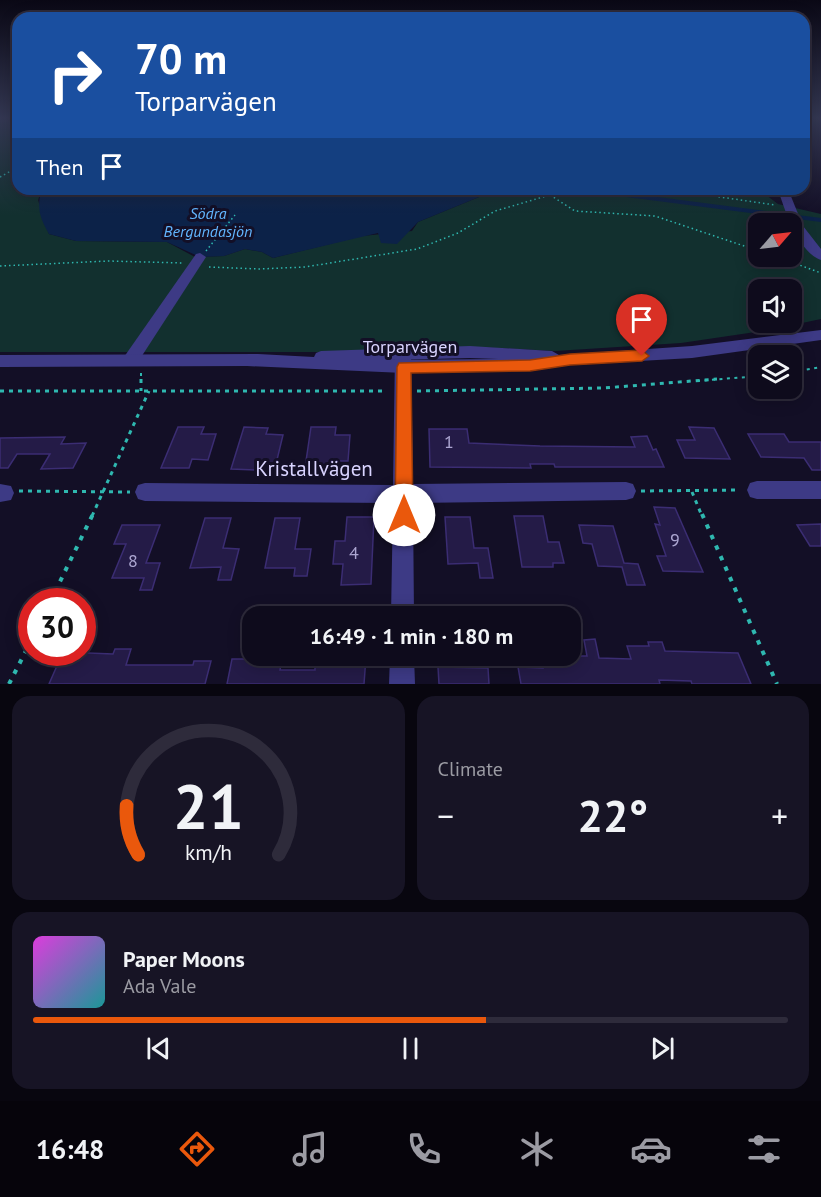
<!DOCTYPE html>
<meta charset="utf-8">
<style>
body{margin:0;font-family:"PT Sans",sans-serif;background:#171425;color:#f1f3f6;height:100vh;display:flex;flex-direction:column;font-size:22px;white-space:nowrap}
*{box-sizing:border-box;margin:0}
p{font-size:20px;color:#9b9ba3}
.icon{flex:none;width:33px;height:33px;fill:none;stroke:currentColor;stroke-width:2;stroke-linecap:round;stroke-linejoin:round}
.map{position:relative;height:684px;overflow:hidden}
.sheet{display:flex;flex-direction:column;gap:12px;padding:12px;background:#08060f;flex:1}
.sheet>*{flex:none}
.guide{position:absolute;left:12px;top:12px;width:798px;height:183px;border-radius:18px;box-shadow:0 3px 15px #0003,0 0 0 2px #2e2b3b;background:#1a4fa0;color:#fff;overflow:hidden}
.needle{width:39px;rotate:62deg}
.controls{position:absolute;left:748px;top:213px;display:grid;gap:12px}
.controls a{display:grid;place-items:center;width:54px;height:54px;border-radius:12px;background:#0e0b1c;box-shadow:0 3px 15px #0003,0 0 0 2px #2e2b3b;font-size:30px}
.speed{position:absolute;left:18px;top:588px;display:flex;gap:12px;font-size:30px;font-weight:700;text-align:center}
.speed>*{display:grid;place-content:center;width:78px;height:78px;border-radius:50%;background:#0e0b1c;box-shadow:0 3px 15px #0003,0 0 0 2px #2e2b3b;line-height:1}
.speed .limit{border:9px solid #d22;background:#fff;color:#111}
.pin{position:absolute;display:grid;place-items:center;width:51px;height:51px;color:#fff;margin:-62px -26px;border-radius:50% 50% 50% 0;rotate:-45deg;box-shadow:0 0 6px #0007}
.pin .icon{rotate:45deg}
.me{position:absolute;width:66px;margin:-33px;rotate:0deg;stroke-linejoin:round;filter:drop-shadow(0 0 4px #0008)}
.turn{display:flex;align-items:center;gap:21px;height:126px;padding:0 24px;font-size:27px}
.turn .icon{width:78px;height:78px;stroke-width:2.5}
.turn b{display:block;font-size:42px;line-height:51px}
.then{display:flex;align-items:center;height:57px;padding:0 24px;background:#0003;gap:12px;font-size:22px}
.big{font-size:45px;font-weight:700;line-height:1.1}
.sheet .widget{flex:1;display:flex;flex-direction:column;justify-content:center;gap:9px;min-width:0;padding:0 21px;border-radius:18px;background:#171425}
.sheet .dial{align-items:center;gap:0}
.dial svg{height:156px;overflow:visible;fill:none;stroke:#2e2b3b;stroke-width:7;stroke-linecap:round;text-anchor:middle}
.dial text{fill:#f1f3f6;stroke:none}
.song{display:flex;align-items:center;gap:18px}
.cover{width:72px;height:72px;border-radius:9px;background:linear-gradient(135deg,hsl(300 70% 55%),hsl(180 70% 35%))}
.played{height:6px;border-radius:3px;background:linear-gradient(90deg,#ea580c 60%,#2e2b3b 60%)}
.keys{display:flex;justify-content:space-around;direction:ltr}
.heat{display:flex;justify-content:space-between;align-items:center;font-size:33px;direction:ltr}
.sheet .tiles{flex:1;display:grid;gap:12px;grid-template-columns:1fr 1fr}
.widget:last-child{grid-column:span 2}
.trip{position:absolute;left:242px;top:606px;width:339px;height:60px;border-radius:18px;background:#0e0b1c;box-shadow:0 3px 15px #0003,0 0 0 2px #2e2b3b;font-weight:700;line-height:60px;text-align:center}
.tabs{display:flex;height:96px;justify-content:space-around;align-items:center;background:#06040b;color:#9b9ba3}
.tabs .icon{width:42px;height:42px}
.tabs .active{color:#ea580c}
.tabs b{font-size:27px;color:#f1f3f6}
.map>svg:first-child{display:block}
.green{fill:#12302f;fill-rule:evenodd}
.water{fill:#0c2248}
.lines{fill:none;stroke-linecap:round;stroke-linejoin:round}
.stream{stroke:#0c2248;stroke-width:4}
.building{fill:#241b47;stroke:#3b2d73;stroke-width:1.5}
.path-far3{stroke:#2fb8b0;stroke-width:1.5;stroke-dasharray:1.5 3;stroke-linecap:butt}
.path-far2{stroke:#2fb8b0;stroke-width:2;stroke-dasharray:3 4.5;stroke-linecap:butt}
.path-far1{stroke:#2fb8b0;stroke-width:3;stroke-dasharray:4 5;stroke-linecap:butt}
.path{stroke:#2fb8b0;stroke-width:4;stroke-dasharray:4.5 7;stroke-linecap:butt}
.minor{fill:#3d3a85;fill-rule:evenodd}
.tertiary{fill:#3d3a85;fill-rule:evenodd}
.route{fill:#ea580c;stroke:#983908;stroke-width:1.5}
.labels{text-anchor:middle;stroke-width:6;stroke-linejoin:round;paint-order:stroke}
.far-water-label{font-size:16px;font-style:italic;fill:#62b6ff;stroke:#130f26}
.street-label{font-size:18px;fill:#d9d4ff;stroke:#130f26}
.near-number-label{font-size:18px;fill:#aca6d1}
.near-street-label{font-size:21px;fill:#d9d4ff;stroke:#130f26}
</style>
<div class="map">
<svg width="821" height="684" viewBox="0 0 821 684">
<rect width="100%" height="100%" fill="#130f26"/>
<path class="green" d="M0 119H18V189H42L38 200 49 234 76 241 167 242 195 257 224 256 245 249 262 252 273 258 362 236 412 231 418 222 479 197 489 189H758L778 204 821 214V319L769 330 681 343 555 351 478 347 337 352H0ZM759 224H792V256H759ZM759 290H792V322H759Z"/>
<path class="water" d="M42 189H489L479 197 418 222 397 244 381 243 378 233 273 258 262 252 245 249 224 256 200 257 167 242 76 241 49 234C40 218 36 208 42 189Z"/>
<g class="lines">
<polyline class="stream" points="580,189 821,220"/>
</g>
<g class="building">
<polygon points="178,427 204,427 201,434 216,434 208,460 192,459 189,468 161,468"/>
<polygon points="244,427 268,428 266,434 283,435 276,464 258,464 257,470 231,469"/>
<polygon points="311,427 336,427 335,435 350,435 348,461 332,461 331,468 305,468"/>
<polygon points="689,427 714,428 730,459 685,458 677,440 695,440"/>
<polygon points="429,429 467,429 469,443 540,446 635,447 631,437 647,436 653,450 656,449 664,467 555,467 554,464 530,464 531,468 430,467"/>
<polygon points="748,434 784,434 789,442 821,442 821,470 812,470 804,458 761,457"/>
<polygon points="65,437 61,444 86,443 73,468 41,469 50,454 17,454 8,468 0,468 0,438"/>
<polygon points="654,507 675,508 703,572 663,571 657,556 666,556 655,524 660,525"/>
<polygon points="514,516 543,516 548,542 559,542 564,563 553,563 553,567 522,567"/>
<polygon points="347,517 374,517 371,584 341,585 343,564 333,564 335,541 345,541"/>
<polygon points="445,517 470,517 474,548 488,548 493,578 480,578 478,563 448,564"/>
<polygon points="205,518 231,518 223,548 239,549 231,580 218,580 221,567 190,568"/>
<polygon points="275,518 300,518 295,549 311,549 307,576 294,576 295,568 265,568"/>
<polygon points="821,524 821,546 810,546 797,525"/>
<polygon points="122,525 160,525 146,563 160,563 152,590 140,590 144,578 112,578 126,544 114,544"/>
<polygon points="579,525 613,526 624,563 638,564 645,585 627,585 622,567 598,566 592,544 583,543"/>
<polygon points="595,639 599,658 631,659 627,646 649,646 648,642 662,642 665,651 738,653 751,684 692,684 691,681 659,680 660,684 521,684 518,667 543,668 541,656 587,656 584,640"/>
<polygon points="115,649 131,649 126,665 193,665 194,661 211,661 205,684 49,684 63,652 113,654"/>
<polygon points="347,656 366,657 364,684 227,684 232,659 282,659 280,670 315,670 315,666 346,667"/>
<polygon points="438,667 488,668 489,684 439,684"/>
</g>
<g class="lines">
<g class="path-far3">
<polyline points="0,177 18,167"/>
<polyline points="665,189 775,205"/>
<polyline points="550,195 575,211 655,216 759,251"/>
<polyline points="206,251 235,215"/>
<polyline points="775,256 821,273"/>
<polyline points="0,266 108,261 183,263"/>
<polyline points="209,267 259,269 305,267 417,249 458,233 495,211 550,195 556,189"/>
</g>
<g class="path-far2">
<polyline points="792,372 821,367"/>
<polyline points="141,373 141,381"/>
<polyline points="697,381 759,376"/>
</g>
<g class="path-far1">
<polyline points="141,379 141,391"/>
<polyline points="0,391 387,391"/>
<polyline points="417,391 604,388 717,379"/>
<polyline points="19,491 130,492"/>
<polyline points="641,491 740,490"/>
<polyline points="692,492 702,516"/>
<polyline points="92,516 149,391"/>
</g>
<g class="path">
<polyline points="702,514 777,684"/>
<polyline points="50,602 93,514"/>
<polyline points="9,684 32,639"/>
</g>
<g class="minor">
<path d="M778 189H788L803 226 821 249V260C799 253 784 209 778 189Z"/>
<polygon points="200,253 206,257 136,365 124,365 122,361 124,357 196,254"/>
<polygon points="403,347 408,349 411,353 413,484 626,482 633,484 636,491 633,498 626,500 413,503 414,616 391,616 393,503 145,501 138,499 135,492 138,485 145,483 393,485 395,353 398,349"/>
<polygon points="757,481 821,481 821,499 757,499 750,497 747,490 750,483"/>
<polygon points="0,484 11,486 14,493 11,500 0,502"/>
<polygon points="390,656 414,656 415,684 389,684"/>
</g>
<path class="tertiary" d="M821 330V340L692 358 570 365 530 371 404 373 247 366 0 367V355L258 354 314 357 316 353 321 351 470 346 552 351 559 355 692 346ZM470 358 498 359 391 360Z"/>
</g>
<linearGradient id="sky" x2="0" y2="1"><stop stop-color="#0a0815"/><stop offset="0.55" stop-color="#333752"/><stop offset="1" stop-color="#333752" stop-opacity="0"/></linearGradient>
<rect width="821" height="215" fill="url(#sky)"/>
<polygon class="route" points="642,350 649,356 642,361 570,365 530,371 411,373 413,515 410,521 404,524 397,521 395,515 397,367 399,363 530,360 570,354"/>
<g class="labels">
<g class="far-water-label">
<text x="208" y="219">Södra<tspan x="208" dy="18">Bergundasjön</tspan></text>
</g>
<g class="street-label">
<text x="410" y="353">Torparvägen</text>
</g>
<g class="near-number-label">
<text x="449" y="448">1</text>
<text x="675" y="546">9</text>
<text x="354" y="559">4</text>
<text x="133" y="567">8</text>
</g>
<g class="near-street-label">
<text x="314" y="476">Kristallvägen</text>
</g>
</g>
</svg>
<div class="controls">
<a><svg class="needle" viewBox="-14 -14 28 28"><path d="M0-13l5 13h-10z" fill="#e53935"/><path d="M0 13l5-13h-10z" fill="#9b9ba3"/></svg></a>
<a><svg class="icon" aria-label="sound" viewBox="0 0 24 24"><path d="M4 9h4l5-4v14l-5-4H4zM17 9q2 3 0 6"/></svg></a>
<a><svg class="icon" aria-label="layers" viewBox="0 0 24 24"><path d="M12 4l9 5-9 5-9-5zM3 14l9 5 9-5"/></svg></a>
</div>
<div class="speed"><div class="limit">30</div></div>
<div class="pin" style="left:642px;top:356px;background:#d93025"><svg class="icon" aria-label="arrive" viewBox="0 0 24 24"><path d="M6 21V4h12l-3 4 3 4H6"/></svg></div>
<svg class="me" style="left:404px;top:515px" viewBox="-20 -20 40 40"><circle r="19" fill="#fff"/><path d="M0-13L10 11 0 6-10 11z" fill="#ea580c"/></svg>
<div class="trip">16:49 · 1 min · 180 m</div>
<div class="guide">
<div class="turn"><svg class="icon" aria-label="right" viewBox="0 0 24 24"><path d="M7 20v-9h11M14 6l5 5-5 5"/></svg><div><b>70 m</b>Torparvägen</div></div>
<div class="then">Then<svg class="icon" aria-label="arrive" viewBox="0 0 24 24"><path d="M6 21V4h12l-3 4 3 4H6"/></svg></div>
</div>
</div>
<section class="sheet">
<div class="tiles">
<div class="widget dial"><svg viewBox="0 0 100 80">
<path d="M14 69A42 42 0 1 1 86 69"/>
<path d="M14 69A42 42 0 0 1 8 44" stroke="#ea580c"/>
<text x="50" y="56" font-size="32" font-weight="700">21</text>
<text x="50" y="72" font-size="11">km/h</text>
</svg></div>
<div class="widget"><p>Climate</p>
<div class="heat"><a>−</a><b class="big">22°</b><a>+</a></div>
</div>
<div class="widget">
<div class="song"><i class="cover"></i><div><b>Paper Moons</b><p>Ada Vale</p></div></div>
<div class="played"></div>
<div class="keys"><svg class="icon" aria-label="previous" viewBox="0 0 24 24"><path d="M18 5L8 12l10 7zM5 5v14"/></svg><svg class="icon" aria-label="pause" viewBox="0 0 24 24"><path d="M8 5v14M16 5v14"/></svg><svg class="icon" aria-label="next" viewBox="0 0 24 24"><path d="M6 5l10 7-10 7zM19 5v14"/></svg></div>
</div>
</div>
</section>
<nav class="tabs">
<b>16:48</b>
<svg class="icon active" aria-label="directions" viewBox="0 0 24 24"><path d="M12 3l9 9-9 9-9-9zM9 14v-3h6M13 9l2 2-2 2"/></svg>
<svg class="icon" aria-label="music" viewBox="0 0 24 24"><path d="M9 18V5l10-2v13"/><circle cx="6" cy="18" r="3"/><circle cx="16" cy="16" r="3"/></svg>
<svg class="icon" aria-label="phone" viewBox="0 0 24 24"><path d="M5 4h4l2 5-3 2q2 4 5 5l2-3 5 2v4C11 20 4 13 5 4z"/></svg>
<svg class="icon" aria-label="climate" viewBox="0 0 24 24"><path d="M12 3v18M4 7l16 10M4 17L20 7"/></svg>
<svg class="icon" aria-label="car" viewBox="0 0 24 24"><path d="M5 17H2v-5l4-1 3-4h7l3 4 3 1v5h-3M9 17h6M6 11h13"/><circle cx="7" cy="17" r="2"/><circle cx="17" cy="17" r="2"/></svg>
<svg class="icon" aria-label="filters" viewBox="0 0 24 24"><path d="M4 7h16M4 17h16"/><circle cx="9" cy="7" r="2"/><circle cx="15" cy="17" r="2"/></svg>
</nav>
